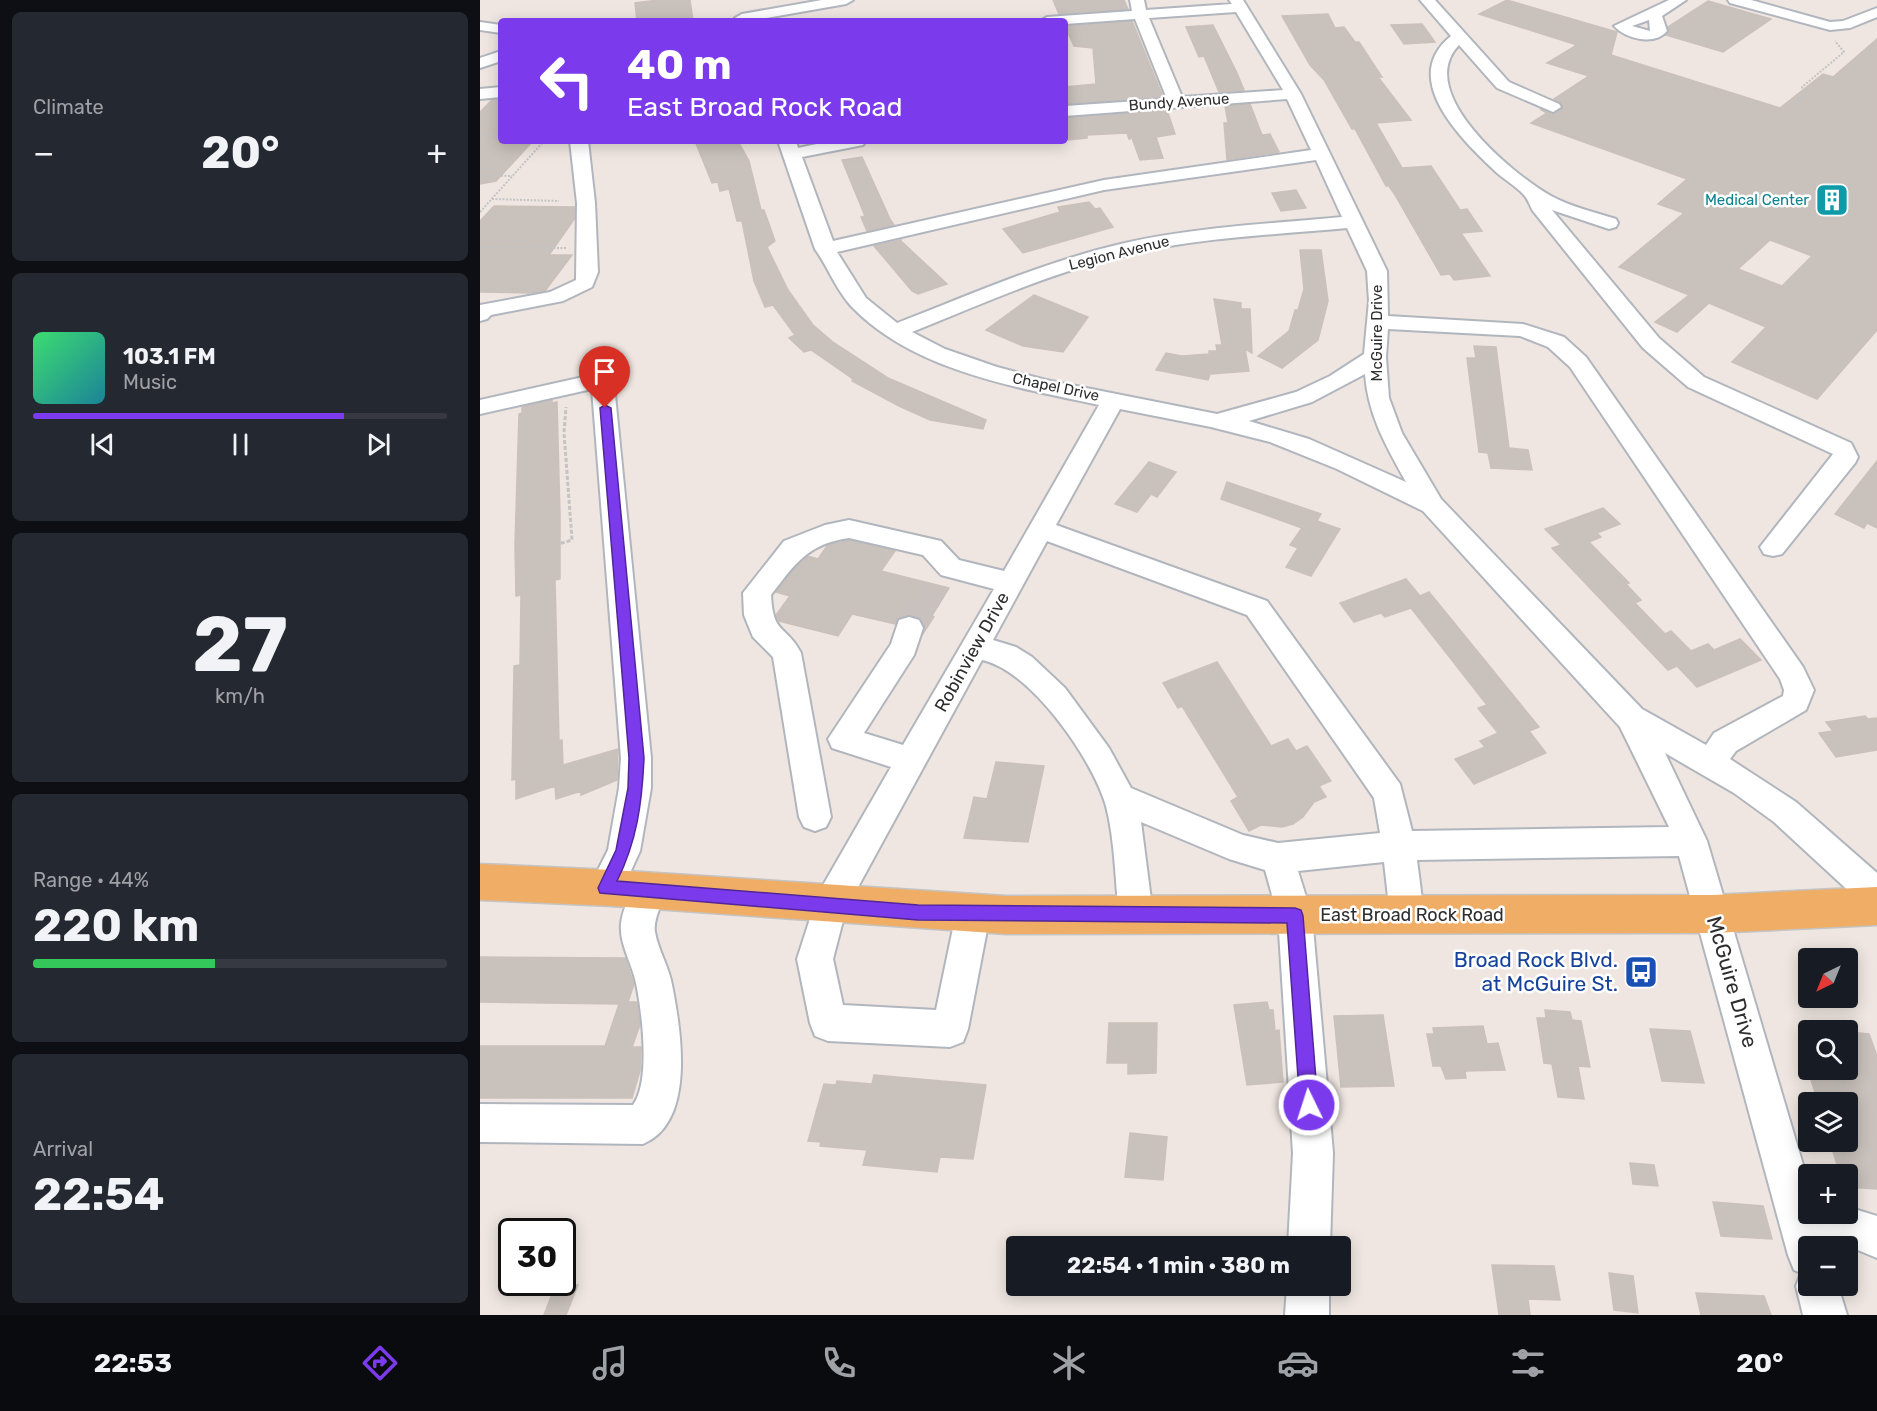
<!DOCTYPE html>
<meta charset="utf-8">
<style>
body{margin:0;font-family:Rubik,sans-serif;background:#242831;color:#f1f3f6;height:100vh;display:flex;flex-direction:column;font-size:22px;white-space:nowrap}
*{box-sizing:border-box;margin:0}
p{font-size:20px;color:#9ea1a6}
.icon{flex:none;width:33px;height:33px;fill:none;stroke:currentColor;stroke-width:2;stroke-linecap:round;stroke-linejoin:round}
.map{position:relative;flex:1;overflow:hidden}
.sheet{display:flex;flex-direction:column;gap:12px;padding:12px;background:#0d0f14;width:480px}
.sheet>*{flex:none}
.guide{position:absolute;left:18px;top:18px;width:570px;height:126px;border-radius:6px;box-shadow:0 3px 15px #0003;background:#7c3aed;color:#fff;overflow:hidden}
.needle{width:39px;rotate:223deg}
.buttons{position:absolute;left:1318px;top:948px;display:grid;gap:12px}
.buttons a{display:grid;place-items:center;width:60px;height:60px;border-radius:6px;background:#171b24;box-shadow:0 3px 15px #0003;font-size:30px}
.speed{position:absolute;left:18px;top:1218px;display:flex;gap:12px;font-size:30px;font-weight:700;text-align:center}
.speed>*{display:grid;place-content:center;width:78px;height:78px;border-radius:50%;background:#171b24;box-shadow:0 3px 15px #0003;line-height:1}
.speed .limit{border:3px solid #111;border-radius:9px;background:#fff;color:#111}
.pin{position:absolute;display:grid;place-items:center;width:51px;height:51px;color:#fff;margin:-62px -26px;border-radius:50% 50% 50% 0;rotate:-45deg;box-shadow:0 0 6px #0007}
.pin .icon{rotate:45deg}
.me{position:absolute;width:66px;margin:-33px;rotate:356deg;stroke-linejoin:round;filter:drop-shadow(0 0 4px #0008)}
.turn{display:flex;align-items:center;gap:21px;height:126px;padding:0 30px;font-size:27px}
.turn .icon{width:78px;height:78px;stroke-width:2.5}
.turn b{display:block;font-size:42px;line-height:51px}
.big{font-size:45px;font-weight:700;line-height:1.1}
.sheet .card{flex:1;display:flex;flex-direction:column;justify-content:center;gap:9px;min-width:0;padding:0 21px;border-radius:9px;background:#242831}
.sheet .dial{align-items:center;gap:0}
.dial b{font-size:78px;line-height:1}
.song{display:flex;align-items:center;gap:18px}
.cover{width:72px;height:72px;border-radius:9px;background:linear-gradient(135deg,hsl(140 70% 55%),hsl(190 70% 35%))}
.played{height:6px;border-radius:3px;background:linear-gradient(90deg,#7c3aed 75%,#363941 75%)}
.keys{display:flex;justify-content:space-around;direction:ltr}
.heat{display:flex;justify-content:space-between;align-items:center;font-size:33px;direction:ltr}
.charge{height:9px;border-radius:4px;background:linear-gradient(90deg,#34c759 44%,#363941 0)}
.trip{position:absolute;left:526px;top:1236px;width:345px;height:60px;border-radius:6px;background:#171b24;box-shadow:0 3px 15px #0003;font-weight:700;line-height:60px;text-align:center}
.tab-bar{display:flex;height:96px;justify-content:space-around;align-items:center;background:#090b0e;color:#9ea1a6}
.tab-bar .icon{width:42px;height:42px}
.tab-bar .current{color:#7c3aed}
.tab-bar b{font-size:27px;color:#f1f3f6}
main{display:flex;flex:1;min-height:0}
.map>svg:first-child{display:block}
.building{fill:#c8c1bc;stroke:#cbc1ba;stroke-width:1.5;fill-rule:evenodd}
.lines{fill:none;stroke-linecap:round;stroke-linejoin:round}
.minor-tunnel-far1{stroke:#c8c1bd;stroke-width:25;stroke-dasharray:25 12;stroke-linecap:butt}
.minor-tunnel{stroke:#c8c1bd;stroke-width:31;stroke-dasharray:31 15;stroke-linecap:butt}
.minor-casing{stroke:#b1b6be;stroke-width:4}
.major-casing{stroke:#c4c4c4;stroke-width:3}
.path-far1{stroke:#c4c4c4;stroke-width:2;stroke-dasharray:2 1.5;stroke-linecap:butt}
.path{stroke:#c4c4c4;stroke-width:3;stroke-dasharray:4 2;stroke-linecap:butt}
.minor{fill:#fff;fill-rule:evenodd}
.major{fill:#efad66;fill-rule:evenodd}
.route{fill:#7c3aed;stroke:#51269a;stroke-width:1.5}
.labels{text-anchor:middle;stroke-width:5;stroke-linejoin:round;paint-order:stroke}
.far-street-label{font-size:15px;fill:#2e2e2e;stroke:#fff}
.far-culture-label{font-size:15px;fill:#0d838f;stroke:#fff;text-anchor:end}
.street-label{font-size:18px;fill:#2e2e2e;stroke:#fff}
.near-transit-label{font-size:21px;fill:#164399;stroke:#fff;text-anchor:end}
.near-street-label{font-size:21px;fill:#2e2e2e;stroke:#fff}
</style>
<main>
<section class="sheet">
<div class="card"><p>Climate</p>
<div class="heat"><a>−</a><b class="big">20°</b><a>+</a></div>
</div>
<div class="card">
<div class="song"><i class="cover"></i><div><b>103.1 FM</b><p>Music</p></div></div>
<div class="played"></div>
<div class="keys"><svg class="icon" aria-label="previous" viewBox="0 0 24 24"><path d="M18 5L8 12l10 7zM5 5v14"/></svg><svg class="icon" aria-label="pause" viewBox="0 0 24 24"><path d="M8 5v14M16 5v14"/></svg><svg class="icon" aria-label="next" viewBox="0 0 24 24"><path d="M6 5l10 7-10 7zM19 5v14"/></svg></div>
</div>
<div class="card dial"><b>27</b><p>km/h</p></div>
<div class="card"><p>Range · 44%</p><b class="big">220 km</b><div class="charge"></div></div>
<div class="card"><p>Arrival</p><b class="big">22:54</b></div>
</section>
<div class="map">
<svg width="1397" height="1315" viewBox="0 0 1397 1315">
<rect width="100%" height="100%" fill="#efe6e1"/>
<g class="building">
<polygon points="178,0 210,0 213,21 157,21 155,3"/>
<polygon points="573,0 644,0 648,9 579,14"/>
<path d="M1027 0 1137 32 1131 55 1300 108 1343 74 1353 77 1397 39V330L1337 399 1252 362 1286 327 1229 303 1197 332 1175 322 1209 295 1139 267 1204 213 1178 204 1207 179 1051 123 1067 113 1060 109 1072 114 1082 109 1081 103 1074 99 1109 76 1067 63 1097 45 999 14ZM1290 240 1332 256 1302 286 1258 269Z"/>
<polygon points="1228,1 1291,19 1243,52 1186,35 1188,27"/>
<polygon points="848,14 855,28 864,27 875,42 879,42 902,77 898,77 931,120 896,123 922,168 951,166 980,210 987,209 1002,231 981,233 1010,276 974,280 970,274 961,275 915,195 909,186 906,186 875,129 872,129 844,80 830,65 802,16"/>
<polygon points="652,21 683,97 585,104 585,87 616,84 613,48 594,46 585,26"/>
<polygon points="942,24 955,42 924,44 911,25"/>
<polygon points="733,25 757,73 764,90 739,92 724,56 719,57 706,27"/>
<polygon points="21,99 21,141 53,141 16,181 0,184 0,112 12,100"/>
<polygon points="770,104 782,135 790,134 799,152 747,160 744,123 748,123 745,106"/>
<polygon points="687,110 695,134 676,137 683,158 660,160 652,138 649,139 647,133 607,135 607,138 588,140 585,126 585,118"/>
<polygon points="215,141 258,141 269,161 281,210 284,210 295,241 287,247 308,290 333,325 354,343 408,378 506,420 503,429 450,420 419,406 372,381 373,379 331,350 324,352 309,338 315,335 293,305 285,307 274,281 262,221 257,221 249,189 240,191 238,182 232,183"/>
<polygon points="382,157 410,219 414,225 387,231 381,217 385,216 362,160"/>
<polygon points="816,190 826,208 801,211 792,193"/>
<polygon points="609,202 615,209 620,208 633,227 543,253 523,229 580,212 578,207"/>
<polygon points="14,206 95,207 95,218 69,255 92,255 65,291 52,293 0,292 0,221"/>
<polygon points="421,240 421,241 467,284 438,294 432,291 394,246"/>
<polygon points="820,250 841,250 848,301 838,340 802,368 778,356 809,331 815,310 818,310 824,289"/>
<polygon points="554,295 608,317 583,352 543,346 506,330"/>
<polygon points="734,299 761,303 761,309 770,309 772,353 765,349 769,371 730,374 728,380 676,370 686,353 702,356 729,354 729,351 737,351 736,345 742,345"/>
<polygon points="994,346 1016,347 1029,448 1048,450 1052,470 1011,468 1008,453 999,452 987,358 996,358"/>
<polygon points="72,400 72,403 77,402 80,516 80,579 75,580 79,741 82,740 83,765 138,749 137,780 101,795 101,791 76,799 75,786 36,799 36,779 32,780 34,666 40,665 41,595 36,596 35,544 39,414 42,413 42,407"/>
<polygon points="1397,461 1397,528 1387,523 1384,528 1355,514"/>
<polygon points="669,462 696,472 677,497 671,494 657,512 635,504"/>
<polygon points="747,482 841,514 837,521 860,529 831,576 806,567 818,548 810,545 822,528 741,499"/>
<polygon points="1123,508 1140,524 1117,533 1121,537 1109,542 1149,583 1146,584 1161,600 1155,603 1185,634 1191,631 1211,651 1228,644 1234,650 1260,639 1281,660 1217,687 1197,666 1188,670 1072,548 1081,545 1065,529"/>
<polygon points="369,540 415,551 401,571 469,588 445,627 440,618 430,615 418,618 415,624 372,614 358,636 299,621 296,615 310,596 296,592 317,566 328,556 338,559 347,546"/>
<polygon points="926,579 940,596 949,592 1059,727 1049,731 1066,753 994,784 975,759 1005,747 1000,741 1018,733 998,708 1007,705 931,608 905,617 901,613 874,622 860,603"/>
<polygon points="737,662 791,746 808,739 816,751 827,746 851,781 839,786 846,797 834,802 823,817 813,824 802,827 781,825 769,831 751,801 758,797 702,706 698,708 683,683"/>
<polygon points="1385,716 1388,719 1397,718 1397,750 1356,757 1339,733 1353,731 1346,722"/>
<polygon points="516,762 564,766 548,842 484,838 494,797 507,799"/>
<polygon points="0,957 145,958 154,984 148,1002 157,1002 160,1025 152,1047 161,1047 160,1071 152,1098 0,1098 0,1046 125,1046 139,1004 0,1002"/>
<polygon points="787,1002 789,1010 793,1010 795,1031 799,1030 803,1082 767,1085 754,1005"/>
<polygon points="1065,1010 1090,1012 1092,1020 1101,1021 1110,1067 1098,1066 1104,1099 1078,1097 1072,1064 1064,1063 1057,1018 1066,1018"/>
<polygon points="903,1015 914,1086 861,1087 854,1016"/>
<polygon points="629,1023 677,1023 676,1073 648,1074 648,1063 627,1063"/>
<polygon points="1003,1026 1007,1044 1018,1043 1025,1070 985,1071 986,1078 966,1079 961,1066 953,1066 947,1034 954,1034 953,1028"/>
<polygon points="1170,1029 1210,1031 1224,1083 1182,1081"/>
<polygon points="1368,1032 1389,1034 1397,1056 1397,1189 1368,1187 1368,1174 1360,1174 1350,1142 1368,1142 1368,1102 1338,1102 1328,1070 1368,1070"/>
<polygon points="394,1075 506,1085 493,1159 460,1157 457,1172 383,1165 387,1150 340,1146 341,1142 328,1141 344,1084 356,1085 357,1081 392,1084"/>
<polygon points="650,1133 687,1137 683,1180 645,1177"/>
<polygon points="1150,1163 1174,1165 1178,1186 1153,1184"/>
<polygon points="1233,1202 1283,1206 1292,1239 1241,1236"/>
<polygon points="1012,1265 1074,1266 1080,1300 1048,1299 1050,1315 1019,1315"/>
<polygon points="1129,1273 1153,1276 1158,1313 1134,1310"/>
<polygon points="76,1284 98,1285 86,1315 64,1315"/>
<polygon points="1216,1293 1284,1296 1291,1315 1221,1315"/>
</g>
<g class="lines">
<polyline class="minor-tunnel-far1" points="441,610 457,585"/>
<polyline class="minor-tunnel" points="429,628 442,608"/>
<defs>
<g id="minor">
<polygon points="342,0 373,0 366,4 269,21 257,21 255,18 262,14"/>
<path d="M650 0H664L666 10 752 4 749 0H763L821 94 907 271 908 316 1043 324 1084 337 1106 357 1323 667 1334 690 1326 710 1256 751 1250 759 1316 802 1397 873V911L1385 906 1294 822 1254 793 1185 753 1227 841 1329 1185V1214H1368V1207L1397 1216V1258L1368 1246H1329V1286H1358L1367 1315H1323L1316 1286 1321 1273 1314 1270 1308 1255 1199 856 937 860 944 915 939 926 927 931 915 926 910 915 904 862 818 871 832 916 853 1153 850 1246H808L813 1153 798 916 785 870 749 859 661 822 673 915 668 926 656 931 644 926 639 915C635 879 635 841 626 806 613 760 551 670 502 660L366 909 353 959 363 1005 456 1010 476 914 481 903 493 898 505 903 510 914 488 1029 483 1042 470 1047 348 1041 335 1036 330 1023 317 959 338 894 411 767 352 748 348 739 411 644 419 620 429 617 439 620 443 628 434 655 384 733 423 745 514 589 461 575 443 555 369 538C327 544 315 564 291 595 293 636 306 624 321 653L351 817 346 827 335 831 324 827 319 817 293 657 273 637 264 615 263 593 304 541 345 525 369 520 461 541 479 560 524 571 619 405C536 387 434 371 372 307 356 290 348 267 335 249L298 141H316L318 148 351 141H386L383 145 322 157 353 241 624 180 831 150 807 99 585 116V106L687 99 655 19 585 24V21H560L567 17 652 11ZM756 12 803 90 702 97 669 18ZM836 160 862 217C790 224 716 227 645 243 566 261 492 294 417 323L386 298 357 252 624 190ZM867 228 887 271 889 301 884 354 850 376 816 392 737 414 566 380 517 367 465 349 432 332C502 304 572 272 646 255 718 237 794 235 867 228ZM908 329 1040 336 1068 347 1090 367 1300 679 1304 690 1303 696 1234 733 1226 745 1162 709 961 499 922 433 909 398 906 357ZM885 374C888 415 906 446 926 482L829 439 769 421 832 402ZM640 409 731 427 790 442 857 469 943 511 1140 727 1189 827 932 831 920 784 787 601 576 525ZM567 541 767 615 894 798 900 833 798 843 763 835 651 788 629 748 585 688 552 657 536 647 513 640Z"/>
<path d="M940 0H955L1029 82 1079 104 1081 107 1073 112 1017 88 979 45C933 92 1032 174 1071 196 1091 207 1114 212 1136 219L1138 223 1136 227 1129 229 1072 210 1179 338 1224 377 1371 443 1378 457 1375 463 1302 554 1293 556 1284 554 1280 547 1353 454 1208 387 1163 348 1053 211C1050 206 1048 199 1044 195 1036 186 1025 180 1016 172 982 140 918 79 971 36Z"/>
<path d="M1189 0H1206L1182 16 1187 31C1175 46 1146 39 1134 26ZM1169 20 1170 31 1152 26Z"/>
<polygon points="1248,0 1271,0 1350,22 1363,21 1397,8 1397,17 1370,28 1350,30 1250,3"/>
<polygon points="0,22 21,25 21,33 0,30"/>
<polygon points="21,51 21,61 0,68 0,58"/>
<polygon points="21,87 21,97 0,99 0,89"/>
<polygon points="90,141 108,141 115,203 118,272 112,287 83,301 11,315 7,319 0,321 0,305 70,292 96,280 97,203"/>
<polygon points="112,375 131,380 134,385 171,758 171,788 160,851 138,899 126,904 114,899 109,888 128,850 139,788 141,758 112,389 0,414 0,400"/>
<path d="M169 876 181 881 186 892C182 904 173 919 175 932 178 950 189 967 192 985 201 1030 216 1122 163 1144L0 1142V1104L153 1105C171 1081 162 1012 156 983 152 964 139 943 141 924 142 910 151 894 157 881Z"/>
<polygon points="807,1286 849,1286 849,1315 805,1315"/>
</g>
<polygon id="major" points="0,864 132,870 526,896 1233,895 1397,887 1397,925 1233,933 526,934 132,906 0,900"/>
</defs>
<use href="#minor" class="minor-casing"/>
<use href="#major" class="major-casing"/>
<g class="path-far1">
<polyline points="1312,107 1325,94 1322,87 1364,52 1355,41"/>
<polyline points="0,134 21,135"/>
<polyline points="0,175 32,176"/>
<polyline points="12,199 79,201"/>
<polyline points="0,212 64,141"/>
<polyline points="0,247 86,248"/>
</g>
<polyline class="path" points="75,545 92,540 84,433 86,407"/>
<use href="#minor" class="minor"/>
<use href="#major" class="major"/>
</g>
<path class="route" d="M125 405 131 408 164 758C162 803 157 841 137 881L438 905 815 908 821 910 823 916 838 1105 836 1112 829 1114 823 1112 820 1105 807 923 438 920 120 893 118 888 136 850 148 788 149 758 120 408Z"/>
<defs>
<symbol id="building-square" viewBox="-11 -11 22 22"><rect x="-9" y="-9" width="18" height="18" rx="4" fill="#0f9aa8" stroke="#fff"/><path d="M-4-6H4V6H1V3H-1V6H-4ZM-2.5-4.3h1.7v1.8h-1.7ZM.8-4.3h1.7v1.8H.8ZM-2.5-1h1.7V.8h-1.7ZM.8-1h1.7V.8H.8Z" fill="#fff"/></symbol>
<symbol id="bus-square" viewBox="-11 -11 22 22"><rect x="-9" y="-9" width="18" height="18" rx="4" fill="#1a4fb4" stroke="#fff"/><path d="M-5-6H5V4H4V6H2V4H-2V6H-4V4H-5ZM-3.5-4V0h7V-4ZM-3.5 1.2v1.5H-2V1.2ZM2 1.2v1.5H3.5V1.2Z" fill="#fff"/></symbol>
</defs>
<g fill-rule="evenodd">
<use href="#building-square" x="1333" y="181" width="38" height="38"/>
<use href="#bus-square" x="1142" y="953" width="38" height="38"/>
</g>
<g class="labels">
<g class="far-street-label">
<text transform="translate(699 102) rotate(-4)" y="5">Bundy Avenue</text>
<text transform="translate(639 253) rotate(-14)" y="5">Legion Avenue</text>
<text transform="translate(897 333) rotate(-90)" y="5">McGuire Drive</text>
<text transform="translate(576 387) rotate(12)" y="5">Chapel Drive</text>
</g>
<g class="far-culture-label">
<text x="1329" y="205">Medical Center</text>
</g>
<g class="street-label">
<text transform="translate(492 652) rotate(-61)" y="6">Robinview Drive</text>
<text x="932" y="921">East Broad Rock Road</text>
</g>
<g class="near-transit-label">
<text x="1138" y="967">Broad Rock Blvd.<tspan x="1138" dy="24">at McGuire St.</tspan></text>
</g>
<g class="near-street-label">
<text transform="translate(1252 982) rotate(74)" y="7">McGuire Drive</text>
</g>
</g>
</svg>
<div class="buttons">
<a><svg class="needle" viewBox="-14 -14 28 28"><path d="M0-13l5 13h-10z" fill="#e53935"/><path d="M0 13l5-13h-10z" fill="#9ea1a6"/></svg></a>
<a><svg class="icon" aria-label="search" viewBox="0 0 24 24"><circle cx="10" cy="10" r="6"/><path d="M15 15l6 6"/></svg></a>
<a><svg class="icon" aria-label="layers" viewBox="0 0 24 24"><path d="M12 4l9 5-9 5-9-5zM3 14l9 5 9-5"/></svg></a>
<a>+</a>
<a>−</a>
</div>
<div class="speed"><div class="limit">30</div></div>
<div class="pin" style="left:125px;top:408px;background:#d93025"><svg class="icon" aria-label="arrive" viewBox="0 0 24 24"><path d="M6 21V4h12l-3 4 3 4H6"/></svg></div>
<svg class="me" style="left:829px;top:1105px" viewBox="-20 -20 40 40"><circle r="17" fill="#7c3aed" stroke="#fff" stroke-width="3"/><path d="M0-11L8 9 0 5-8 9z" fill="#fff"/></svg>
<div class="trip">22:54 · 1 min · 380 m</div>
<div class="guide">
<div class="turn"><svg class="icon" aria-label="left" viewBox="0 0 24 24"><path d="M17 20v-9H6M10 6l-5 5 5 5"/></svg><div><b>40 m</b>East Broad Rock Road</div></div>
</div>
</div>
</main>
<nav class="tab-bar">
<b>22:53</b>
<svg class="icon current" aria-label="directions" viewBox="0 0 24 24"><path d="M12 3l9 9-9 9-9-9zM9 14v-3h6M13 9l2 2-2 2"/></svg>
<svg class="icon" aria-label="music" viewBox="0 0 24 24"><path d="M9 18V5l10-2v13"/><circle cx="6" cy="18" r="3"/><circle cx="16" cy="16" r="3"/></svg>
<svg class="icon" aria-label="phone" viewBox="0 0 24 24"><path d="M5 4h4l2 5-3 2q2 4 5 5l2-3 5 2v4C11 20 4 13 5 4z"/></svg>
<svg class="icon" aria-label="climate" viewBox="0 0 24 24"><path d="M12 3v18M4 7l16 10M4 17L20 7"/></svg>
<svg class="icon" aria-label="car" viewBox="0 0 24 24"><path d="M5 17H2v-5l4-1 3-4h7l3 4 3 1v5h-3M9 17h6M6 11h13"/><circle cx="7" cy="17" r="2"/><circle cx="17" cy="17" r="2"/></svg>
<svg class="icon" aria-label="filters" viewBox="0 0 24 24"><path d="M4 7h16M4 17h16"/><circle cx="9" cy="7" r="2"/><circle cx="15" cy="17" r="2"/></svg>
<b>20°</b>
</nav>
